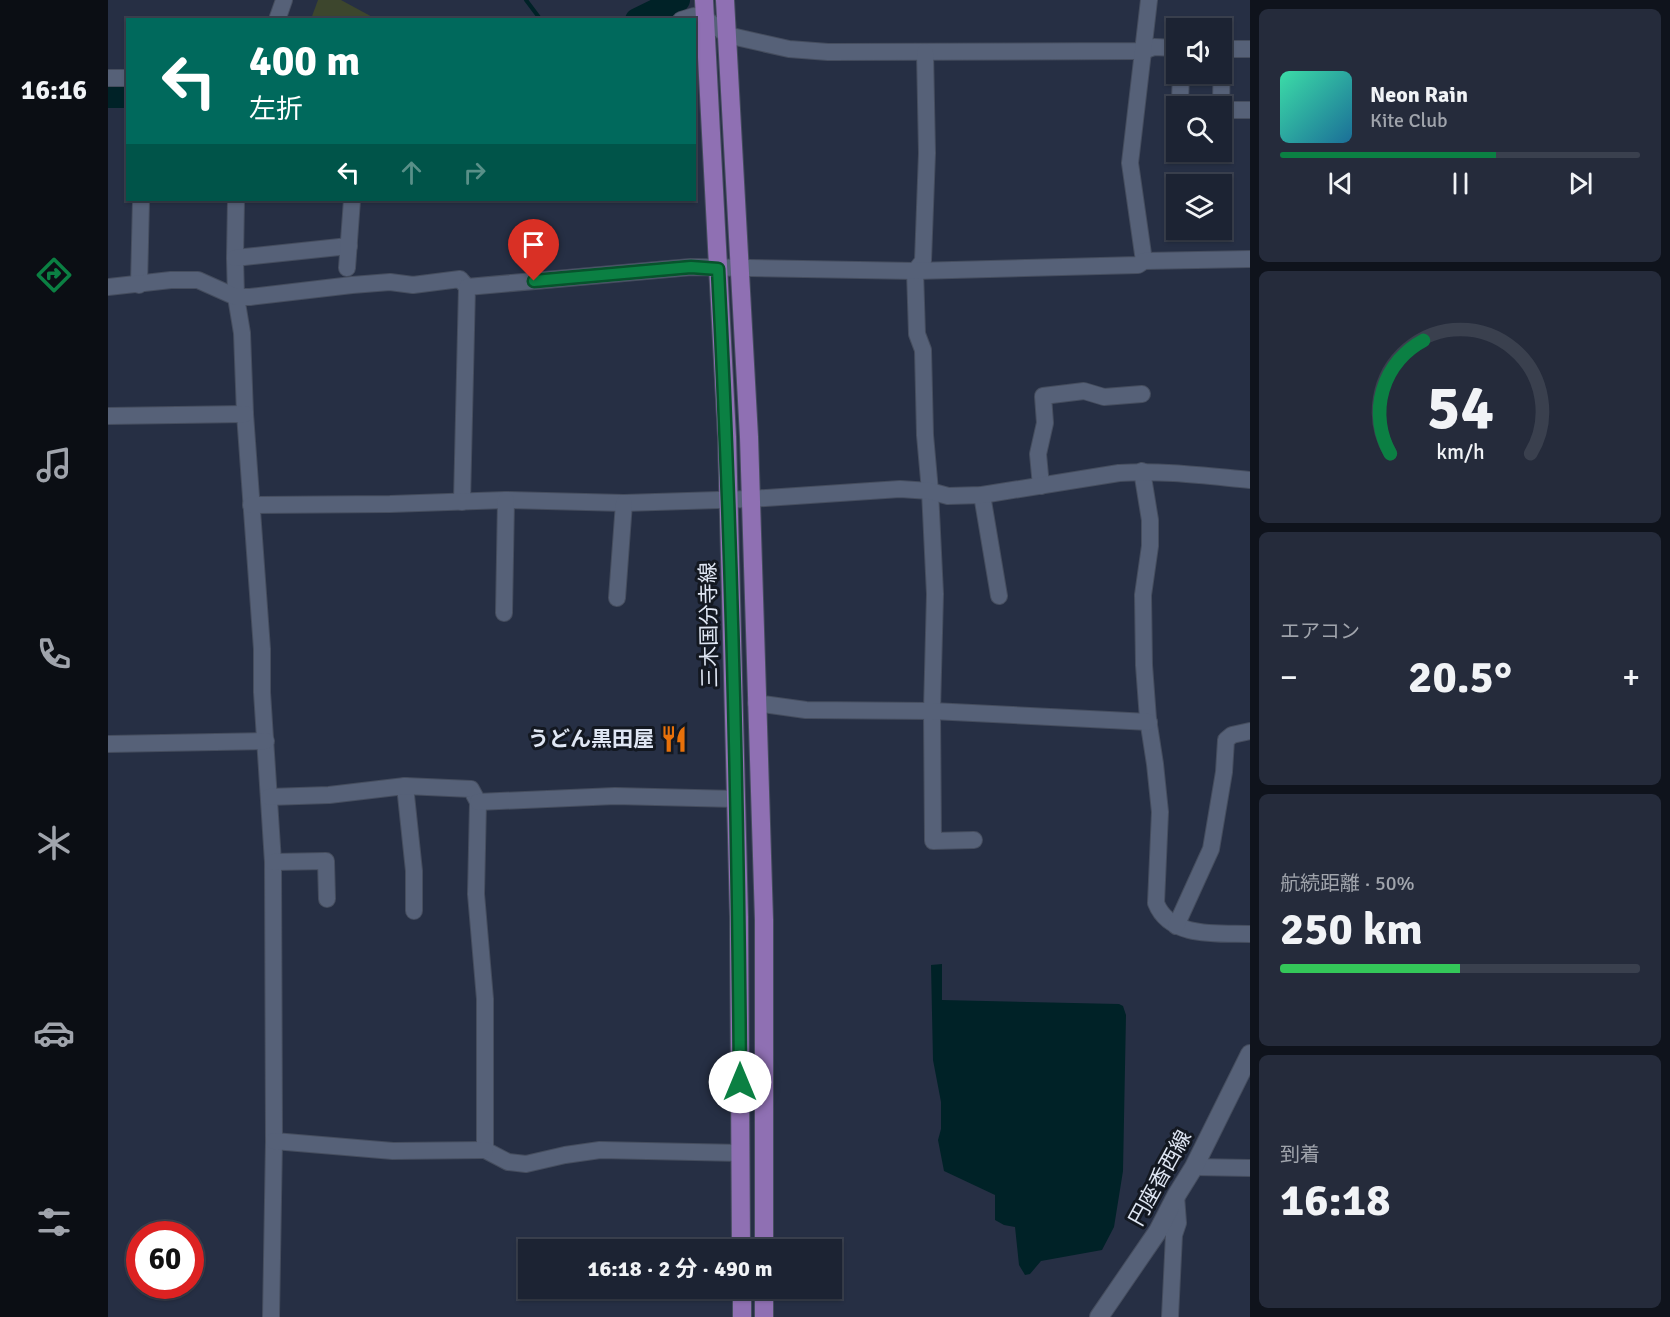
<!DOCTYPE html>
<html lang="ja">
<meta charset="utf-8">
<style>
body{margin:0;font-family:Signika,"Noto Sans JP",sans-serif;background:#252b3b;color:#f1f3f6;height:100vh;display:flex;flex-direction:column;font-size:22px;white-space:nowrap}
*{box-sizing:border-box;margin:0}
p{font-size:20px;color:#a0a4ac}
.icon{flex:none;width:33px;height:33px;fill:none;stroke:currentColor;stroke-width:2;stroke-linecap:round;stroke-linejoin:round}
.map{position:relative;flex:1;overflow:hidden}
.side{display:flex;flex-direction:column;gap:9px;padding:9px;background:#0f131c;width:420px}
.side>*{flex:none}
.hud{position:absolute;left:18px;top:18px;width:570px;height:183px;border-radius:0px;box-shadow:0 2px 4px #0004,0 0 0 2px #3a404e;background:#00695c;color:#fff;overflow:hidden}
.fabs{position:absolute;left:1058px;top:18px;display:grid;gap:12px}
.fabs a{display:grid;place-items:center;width:66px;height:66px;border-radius:0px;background:#1c2333;box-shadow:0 2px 4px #0004,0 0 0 2px #3a404e;font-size:30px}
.speed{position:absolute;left:18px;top:1221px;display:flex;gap:12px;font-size:30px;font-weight:700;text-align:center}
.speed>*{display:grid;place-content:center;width:78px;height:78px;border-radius:50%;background:#1c2333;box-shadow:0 2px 4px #0004,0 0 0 2px #3a404e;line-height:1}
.speed .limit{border:9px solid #d22;background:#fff;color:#111}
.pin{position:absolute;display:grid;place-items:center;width:51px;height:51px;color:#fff;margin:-62px -26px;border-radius:50% 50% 50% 0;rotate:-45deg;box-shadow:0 0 6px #0007}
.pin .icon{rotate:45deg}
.me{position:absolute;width:66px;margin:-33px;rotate:0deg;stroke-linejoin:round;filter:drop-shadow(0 0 4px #0008)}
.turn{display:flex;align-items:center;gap:21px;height:126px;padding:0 24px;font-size:27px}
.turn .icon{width:78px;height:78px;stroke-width:2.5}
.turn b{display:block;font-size:42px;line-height:51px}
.lanes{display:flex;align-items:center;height:57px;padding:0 24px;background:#0003;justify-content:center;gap:30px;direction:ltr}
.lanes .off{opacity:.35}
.big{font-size:45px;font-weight:700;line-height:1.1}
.side .widget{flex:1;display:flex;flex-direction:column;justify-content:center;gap:9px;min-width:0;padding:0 21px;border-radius:9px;background:#252b3b}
.side .dial{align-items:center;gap:0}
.dial svg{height:156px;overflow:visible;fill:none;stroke:#3a404e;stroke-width:7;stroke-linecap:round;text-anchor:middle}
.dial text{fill:#f1f3f6;stroke:none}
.song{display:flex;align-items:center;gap:18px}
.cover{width:72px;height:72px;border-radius:9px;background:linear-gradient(135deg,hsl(160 70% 55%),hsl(200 70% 35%))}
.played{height:6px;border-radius:3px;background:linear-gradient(90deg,#0b8043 60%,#3a404e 60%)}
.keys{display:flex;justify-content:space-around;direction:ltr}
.heat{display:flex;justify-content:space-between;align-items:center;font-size:33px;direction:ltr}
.charge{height:9px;border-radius:4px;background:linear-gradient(90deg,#34c759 50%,#3a404e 0)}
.trip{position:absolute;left:410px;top:1239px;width:324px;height:60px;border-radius:0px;background:#1c2333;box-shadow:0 2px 4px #0004,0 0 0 2px #3a404e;font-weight:700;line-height:60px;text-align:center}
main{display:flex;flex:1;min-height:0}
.menu{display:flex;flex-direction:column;width:108px;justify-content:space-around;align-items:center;background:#0b0e14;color:#a0a4ac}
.menu .icon{width:42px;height:42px}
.menu .current{color:#0b8043}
.menu b{font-size:27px;color:#f1f3f6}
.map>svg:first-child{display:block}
.green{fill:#3d462d}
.water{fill:#002227}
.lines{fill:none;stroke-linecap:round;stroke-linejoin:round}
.stream{stroke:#002227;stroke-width:4}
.river{stroke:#002227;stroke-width:24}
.minor-casing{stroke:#454d5e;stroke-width:18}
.secondary-casing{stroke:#454d5e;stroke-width:20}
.primary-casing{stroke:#454d5e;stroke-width:20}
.minor{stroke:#566178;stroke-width:16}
.secondary{stroke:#566178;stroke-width:18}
.primary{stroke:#8f70b3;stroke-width:18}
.route-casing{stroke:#07532c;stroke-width:15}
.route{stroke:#0b8043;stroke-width:10}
.labels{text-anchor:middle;stroke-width:6;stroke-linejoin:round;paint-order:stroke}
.street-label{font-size:21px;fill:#dfe6f3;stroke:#131821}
.poi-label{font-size:21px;font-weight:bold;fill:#dfe6f3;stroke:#131821;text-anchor:end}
</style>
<main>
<nav class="menu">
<b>16:16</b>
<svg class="icon current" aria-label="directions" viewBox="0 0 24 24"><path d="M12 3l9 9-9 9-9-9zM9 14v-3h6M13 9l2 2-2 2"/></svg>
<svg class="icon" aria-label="music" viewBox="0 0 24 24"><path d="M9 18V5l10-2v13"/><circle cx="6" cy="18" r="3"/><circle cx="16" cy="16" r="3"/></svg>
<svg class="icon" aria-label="phone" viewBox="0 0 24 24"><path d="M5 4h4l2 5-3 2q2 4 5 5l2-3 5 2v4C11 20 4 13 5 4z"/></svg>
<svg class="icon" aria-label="climate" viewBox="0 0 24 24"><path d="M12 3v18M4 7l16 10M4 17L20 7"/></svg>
<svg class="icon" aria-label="car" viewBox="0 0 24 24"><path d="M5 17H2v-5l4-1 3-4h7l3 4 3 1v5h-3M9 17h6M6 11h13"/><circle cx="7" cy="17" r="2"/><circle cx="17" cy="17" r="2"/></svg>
<svg class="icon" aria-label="filters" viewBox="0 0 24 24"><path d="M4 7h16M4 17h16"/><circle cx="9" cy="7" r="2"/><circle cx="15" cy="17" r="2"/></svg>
</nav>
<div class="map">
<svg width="1142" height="1317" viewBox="0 0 1142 1317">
<rect width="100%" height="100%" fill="#262f44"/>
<polygon class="green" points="210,0 233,0 268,19 203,19"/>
<polygon class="water" points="834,964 834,1000 1011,1004 1015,1006 1018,1015 1015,1171 1006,1227 994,1250 933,1261 922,1274 917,1275 911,1265 907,1227 896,1225 887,1220 887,1195 836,1171 830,1140 833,1129 833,1102 825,1060 823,965"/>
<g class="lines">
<polyline class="stream" points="418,0 433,20"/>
<g class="river">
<polyline points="529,20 570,0"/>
<polyline points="0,96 20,96"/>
</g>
<defs>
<g id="minor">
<polyline points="169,20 176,0"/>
<polyline points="573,20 586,16 598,19 619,35 681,49 720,52 1035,51 1046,47 1068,48"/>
<polyline points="1113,49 1142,49"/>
<polyline points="817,52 819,153 815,261 807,271 809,334 815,350 817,435 822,491 827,594 824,711 825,841 866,840"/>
<polyline points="1073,74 1072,100 1078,106"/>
<polyline points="0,78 20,78"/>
<polyline points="1113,106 1114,49"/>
<polyline points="1113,110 1142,110"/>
<polyline points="128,200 127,258 128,297 134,333 137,414 154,649 154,692 165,862 166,1141 163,1317"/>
<polyline points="127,258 241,246"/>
<polyline points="1036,261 1022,163 1041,0"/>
<polyline points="239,268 244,200"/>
<polyline points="31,285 33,200"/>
<polyline points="0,287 63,280 90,280 128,297 142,297 244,285 282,282 305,285 352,279 359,287"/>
<polyline points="0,416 137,414"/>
<path d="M1034 471 1042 520V546L1035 595 1036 665 1040 719 1047 764 1052 812 1048 903C1062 939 1111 933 1142 934"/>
<polyline points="933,486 930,454 937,423 935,396 976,391 996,397 1034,394"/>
<polyline points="874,495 891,596"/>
<polyline points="354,502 359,287 583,267 807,271 1030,265 1036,261 1142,259"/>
<path d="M143 505 282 504 398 500 516 503 642 499 792 489 822 491 840 496 874 495 1011 473C1055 470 1099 476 1142 480"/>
<polyline points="509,598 516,503"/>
<polyline points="396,613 398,500"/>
<polyline points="648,703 698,710 824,711 1041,722"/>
<polyline points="0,744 158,741"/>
<polyline points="297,786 306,871 306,911"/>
<polyline points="161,797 221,795 297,786 363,789 370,802 368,894 377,999 377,1150 400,1162 418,1164 457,1155 492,1150 633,1153"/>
<polyline points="370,802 507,796 628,799"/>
<polyline points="165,862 218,861 219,899"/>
<polyline points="1068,926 1103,849 1116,772 1118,740 1124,735 1142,731"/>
<polyline points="166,1141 285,1151 377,1150"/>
<polyline points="1086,1167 1142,1168"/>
<polyline points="1062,1317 1066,1235 1070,1223 1068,1196"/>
</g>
<polyline id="secondary" points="991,1317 1050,1231 1068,1196 1086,1167 1142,1054"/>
<g id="primary">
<polyline points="596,0 619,437 631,917 633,1250"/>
<polyline points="617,0 641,437 656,920 656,1250"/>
<polyline points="634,1288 634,1317"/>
<polyline points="656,1288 656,1317"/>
</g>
</defs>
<use href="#minor" class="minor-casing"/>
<use href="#secondary" class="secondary-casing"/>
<use href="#primary" class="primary-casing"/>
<use href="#minor" class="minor"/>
<use href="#secondary" class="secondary"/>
<use href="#primary" class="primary"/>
</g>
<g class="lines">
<defs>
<path id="route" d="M426 281 583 267 610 269C624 539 630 811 632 1082"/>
</defs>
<use href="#route" class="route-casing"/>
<use href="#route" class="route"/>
</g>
<defs>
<symbol id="restaurant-bare" viewBox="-9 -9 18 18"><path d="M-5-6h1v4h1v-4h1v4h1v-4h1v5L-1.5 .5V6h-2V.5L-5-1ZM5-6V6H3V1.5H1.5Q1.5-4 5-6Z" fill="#e8710a" stroke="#131821" stroke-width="2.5" paint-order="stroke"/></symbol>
</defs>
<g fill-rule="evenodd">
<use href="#restaurant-bare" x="547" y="720" width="38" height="38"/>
</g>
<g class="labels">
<g class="street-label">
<text transform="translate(601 625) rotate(-91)" y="7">三木国分寺線</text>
<text transform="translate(1052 1178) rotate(-61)" y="7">円座香西線</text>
</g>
<g class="poi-label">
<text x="546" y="746">うどん黒田屋</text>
</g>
</g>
</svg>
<div class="fabs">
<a><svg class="icon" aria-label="sound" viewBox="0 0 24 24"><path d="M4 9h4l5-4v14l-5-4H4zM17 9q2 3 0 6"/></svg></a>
<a><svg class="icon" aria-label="search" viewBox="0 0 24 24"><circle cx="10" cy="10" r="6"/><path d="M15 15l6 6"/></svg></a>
<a><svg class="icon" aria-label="layers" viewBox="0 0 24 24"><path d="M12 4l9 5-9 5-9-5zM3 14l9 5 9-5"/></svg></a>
</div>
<div class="speed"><div class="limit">60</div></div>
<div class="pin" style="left:426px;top:281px;background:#d93025"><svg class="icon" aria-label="arrive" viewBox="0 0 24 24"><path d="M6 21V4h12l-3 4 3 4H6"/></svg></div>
<svg class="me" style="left:632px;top:1082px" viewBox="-20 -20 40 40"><circle r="19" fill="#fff"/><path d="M0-13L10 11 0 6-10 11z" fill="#0b8043"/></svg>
<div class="trip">16:18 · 2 分 · 490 m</div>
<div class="hud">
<div class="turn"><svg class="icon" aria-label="left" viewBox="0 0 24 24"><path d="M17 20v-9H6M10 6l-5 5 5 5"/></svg><div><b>400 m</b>左折</div></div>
<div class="lanes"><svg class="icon" aria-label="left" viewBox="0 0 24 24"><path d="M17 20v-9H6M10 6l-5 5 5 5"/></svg><svg class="icon off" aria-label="ahead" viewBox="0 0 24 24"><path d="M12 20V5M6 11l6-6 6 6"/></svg><svg class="icon off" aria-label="right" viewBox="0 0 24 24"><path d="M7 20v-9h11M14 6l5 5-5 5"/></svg></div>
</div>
</div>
<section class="side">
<div class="widget">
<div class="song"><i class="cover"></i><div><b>Neon Rain</b><p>Kite Club</p></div></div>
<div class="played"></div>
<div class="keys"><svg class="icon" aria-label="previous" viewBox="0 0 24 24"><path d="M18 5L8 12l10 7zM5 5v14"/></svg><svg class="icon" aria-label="pause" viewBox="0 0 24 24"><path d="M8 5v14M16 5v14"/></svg><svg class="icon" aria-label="next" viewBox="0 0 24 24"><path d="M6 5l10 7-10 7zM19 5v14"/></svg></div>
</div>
<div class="widget dial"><svg viewBox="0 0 100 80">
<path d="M14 69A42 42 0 1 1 86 69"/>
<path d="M14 69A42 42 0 0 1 31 11" stroke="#0b8043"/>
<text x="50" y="56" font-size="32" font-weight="700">54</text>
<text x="50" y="72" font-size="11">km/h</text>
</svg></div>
<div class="widget"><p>エアコン</p>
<div class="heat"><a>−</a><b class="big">20.5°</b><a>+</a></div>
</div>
<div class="widget"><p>航続距離 · 50%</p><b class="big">250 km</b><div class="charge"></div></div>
<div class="widget"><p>到着</p><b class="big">16:18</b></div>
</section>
</main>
